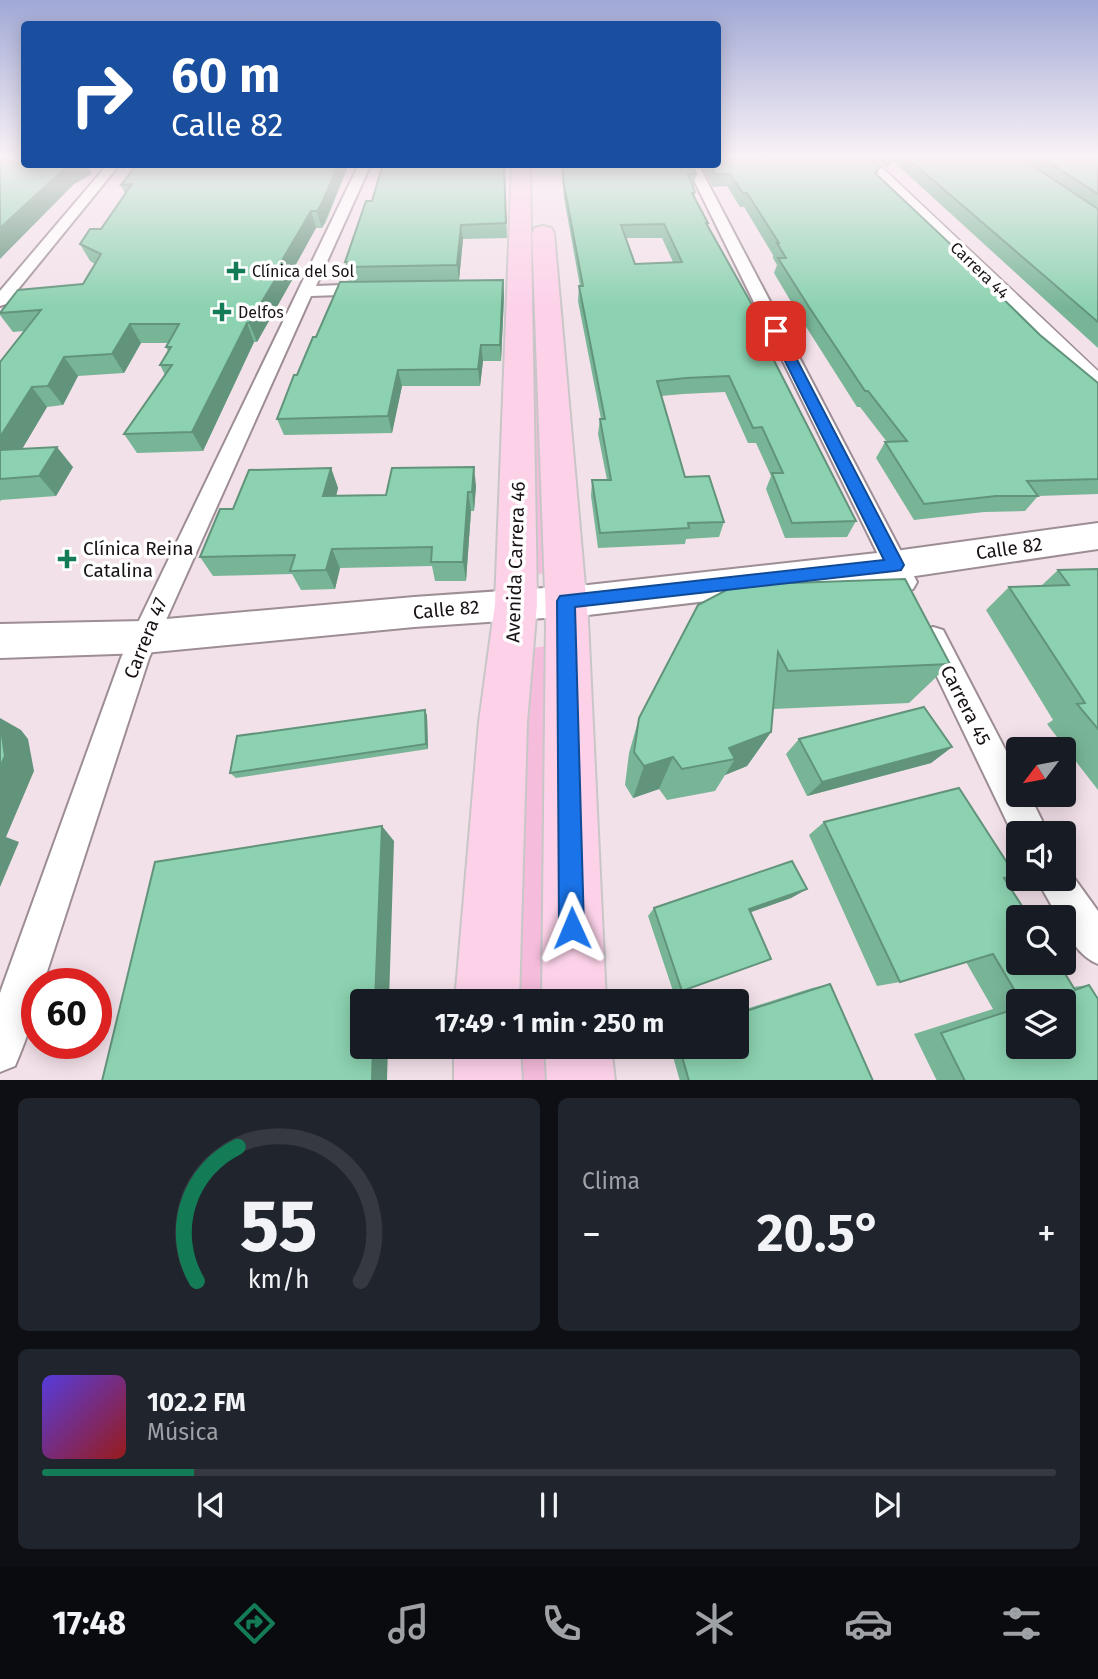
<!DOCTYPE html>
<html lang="es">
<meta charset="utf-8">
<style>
body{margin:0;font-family:"Fira Sans",sans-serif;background:#20242c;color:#f1f3f6;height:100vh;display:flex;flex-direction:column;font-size:26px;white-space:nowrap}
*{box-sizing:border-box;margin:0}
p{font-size:23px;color:#9ea1a6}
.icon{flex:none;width:38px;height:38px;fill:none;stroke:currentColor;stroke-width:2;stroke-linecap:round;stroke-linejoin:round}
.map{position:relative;height:1080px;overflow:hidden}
.details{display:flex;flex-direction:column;gap:18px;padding:18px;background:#0d0f14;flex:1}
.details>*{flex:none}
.top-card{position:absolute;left:21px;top:21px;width:700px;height:147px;border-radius:7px;box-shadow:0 4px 18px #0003;background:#1a4fa0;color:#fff;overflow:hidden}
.needle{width:46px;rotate:238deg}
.tools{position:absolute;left:1006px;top:737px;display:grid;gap:14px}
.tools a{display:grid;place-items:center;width:70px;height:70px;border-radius:7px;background:#171b24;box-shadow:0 4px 18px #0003;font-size:35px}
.speed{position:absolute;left:21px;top:968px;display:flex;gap:14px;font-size:35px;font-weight:700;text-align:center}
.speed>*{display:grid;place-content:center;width:91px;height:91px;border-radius:50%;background:#171b24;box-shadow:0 4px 18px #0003;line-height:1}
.speed .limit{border:10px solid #d22;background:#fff;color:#111}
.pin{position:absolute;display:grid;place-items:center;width:60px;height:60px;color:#fff;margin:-30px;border-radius:14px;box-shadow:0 4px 10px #0006}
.me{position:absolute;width:77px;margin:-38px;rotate:359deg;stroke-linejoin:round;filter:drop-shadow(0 0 5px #0008)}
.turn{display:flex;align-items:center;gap:24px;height:147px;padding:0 35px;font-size:32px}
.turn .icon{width:91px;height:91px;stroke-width:2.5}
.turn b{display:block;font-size:49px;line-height:60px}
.big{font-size:52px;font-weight:700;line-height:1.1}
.details .widget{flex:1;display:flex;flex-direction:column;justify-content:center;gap:10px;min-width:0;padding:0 24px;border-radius:10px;background:#20242c}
.details .dial{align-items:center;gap:0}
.dial svg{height:182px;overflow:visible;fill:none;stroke:#363941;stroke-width:7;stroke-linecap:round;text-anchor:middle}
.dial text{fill:#f1f3f6;stroke:none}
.song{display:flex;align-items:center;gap:21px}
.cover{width:84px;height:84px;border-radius:10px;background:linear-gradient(135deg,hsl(250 70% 55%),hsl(0 70% 35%))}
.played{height:7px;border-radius:4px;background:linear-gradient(90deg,#137c56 15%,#363941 15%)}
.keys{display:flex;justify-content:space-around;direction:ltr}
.heat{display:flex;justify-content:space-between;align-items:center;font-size:38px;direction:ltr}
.details .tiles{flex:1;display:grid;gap:18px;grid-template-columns:1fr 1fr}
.widget:last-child{grid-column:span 2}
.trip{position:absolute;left:350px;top:989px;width:399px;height:70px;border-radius:7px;background:#171b24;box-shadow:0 4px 18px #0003;font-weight:700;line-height:70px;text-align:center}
.menu{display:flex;height:112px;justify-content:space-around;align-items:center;background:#090b0e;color:#9ea1a6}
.menu .icon{width:49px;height:49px}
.menu .selected{color:#137c56}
.menu b{font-size:32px;color:#f1f3f6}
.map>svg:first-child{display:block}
.green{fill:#f5bcdb}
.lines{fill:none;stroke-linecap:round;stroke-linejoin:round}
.minor-casing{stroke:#9d8d95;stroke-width:4}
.tertiary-casing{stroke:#9d8d95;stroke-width:3}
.secondary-casing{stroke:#9d8d95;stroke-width:4}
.primary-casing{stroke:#c8c6c7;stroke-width:4}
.minor{fill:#fff;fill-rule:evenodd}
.tertiary{fill:#fff;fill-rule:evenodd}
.secondary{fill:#fff;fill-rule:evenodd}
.primary{fill:#fdd2e9;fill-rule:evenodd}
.wall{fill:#78b597;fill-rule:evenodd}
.shaded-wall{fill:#62937b}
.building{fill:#8cd2b0;stroke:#62937b;stroke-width:2;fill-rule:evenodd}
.route{fill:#1a73e8;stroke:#114b97;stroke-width:2}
.poi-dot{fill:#137c56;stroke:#fff;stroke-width:2.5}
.labels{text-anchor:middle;stroke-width:7;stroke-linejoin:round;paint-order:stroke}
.far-street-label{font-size:16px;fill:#181215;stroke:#fff}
.far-poi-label{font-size:16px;fill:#181215;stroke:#fff;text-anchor:start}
.poi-label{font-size:19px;fill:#181215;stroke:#fff;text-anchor:start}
.street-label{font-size:19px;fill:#181215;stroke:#fff}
</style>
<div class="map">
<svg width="1098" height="1081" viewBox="0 0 1098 1081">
<rect width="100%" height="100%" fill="#f3e1ea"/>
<g class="green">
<polygon points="532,300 541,300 549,573 535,574"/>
<polygon points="553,645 547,1001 510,1001 527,649"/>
<polygon points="512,1047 550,1047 552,1080 513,1080"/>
</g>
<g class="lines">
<defs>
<g id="minor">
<polygon points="108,164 120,164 6,304 0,306 0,291"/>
<path d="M359 164H371L316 286 368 284 376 289 368 294 311 296 149 658 43 984H37C37 1012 26 1040 15 1066L0 1072V993L121 658Z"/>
<polygon points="686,164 698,164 917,582 913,589 904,593 895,589"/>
<polygon points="933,627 943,630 1018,774 1018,794 1029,794 1048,833 1018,833 1018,845 919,639 923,630"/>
<path d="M1064 864 1098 911V964C1081 957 1064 936 1064 917H1058L1036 878H1064Z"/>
</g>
<polygon id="tertiary" points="855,156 870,156 1098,371 1098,391 1090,389"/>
<polygon id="secondary" points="1098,523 1098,549 895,579 588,615 414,627 144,653 0,658 0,624 144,621 414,597 588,585 895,551"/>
<g id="primary">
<polygon points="512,164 530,164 537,604 527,722 519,1001 455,1001 479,722 495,604"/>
<polygon points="543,226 551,228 554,233 588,620 606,1001 542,1001 546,620 532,233 535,228"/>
<polygon points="454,1046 520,1046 522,1081 454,1081"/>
<polygon points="545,1046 611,1046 615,1081 547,1081"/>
</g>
</defs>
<use href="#minor" class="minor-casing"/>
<use href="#tertiary" class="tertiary-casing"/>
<use href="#secondary" class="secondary-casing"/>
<use href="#primary" class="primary-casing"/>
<use href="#minor" class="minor"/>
<use href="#tertiary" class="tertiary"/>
<use href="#secondary" class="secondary"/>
<use href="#primary" class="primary"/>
</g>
<g class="wall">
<polygon points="873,156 1098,156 1098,348 893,161 887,168"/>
<polygon points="137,164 349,164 326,222 322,228 316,228 290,275 292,280 257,342 254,342 203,451 137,453 124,434 165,375 160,365 168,351 166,347 168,343 141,343 124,373 78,376 63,405 47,407 22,449 73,467 56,496 1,500 0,502 0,362 24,331 13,332 0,315 0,313 83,284 95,264 90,261 80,244 101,229 125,194 121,185"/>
<polygon points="504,164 507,238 463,239 459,280 374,282 503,280 504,296 501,361 483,361 480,386 402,386 392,433 284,435 277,419 297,375 316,337 350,282 345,262 372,201"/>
<path d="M561 164H692L696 174 694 187H693L695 192V197L708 223 707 226 769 335 766 345 856 521 847 537 785 538 766 489 771 476 756 443H748L725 392 683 394 661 396 685 477 724 522 719 537 686 539 685 544 598 548 591 496 592 480H607L598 434 600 419H601L578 301 579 286H580L564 198ZM626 238H662L673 262 635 264Z"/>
<polygon points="701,164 880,167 877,175 998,289 996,292 1040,335 1098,383 1098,494 1038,496 1025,511 984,512 914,520 876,458 885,442 887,442 860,407 857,407 803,322 774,273 777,265 773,258 773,255 744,207 740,207 727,186 713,187"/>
<polygon points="331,468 338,488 336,496 386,495 476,486 474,511 471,511 466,581 435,581 432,566 340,568 335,589 301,590 292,574 213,576 200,557 233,509"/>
<polygon points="1098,568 1098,790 1047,724 1053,720 986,610 1009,587 1041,586 1058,570 1097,569"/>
<polygon points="698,605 950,664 909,703 773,709 771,732 747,766 725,775 715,791 667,800 659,789 633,798 625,785 629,753 639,718"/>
<polygon points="425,710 427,716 428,749 236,778 230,773"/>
<polygon points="799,739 952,747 931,763 807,796 786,754"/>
<path d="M824 822 1004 879 1073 987 1089 985 1098 1081H937L914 1034 993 1009 966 962 900 982 877 986 809 835ZM1018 1001H1064L1018 1046Z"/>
<polygon points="807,889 791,898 751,912 771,959 674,994 648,916 654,908"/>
<polygon points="830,984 873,1081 680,1081 670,1046 737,1046 737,1012 812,988"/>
</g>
<g class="shaded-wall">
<polygon points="891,156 895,156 893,161 887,168"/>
<polygon points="71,164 87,164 92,174 74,184 0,259 0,228 65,168"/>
<polygon points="339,164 349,164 322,228 317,211"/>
<polygon points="311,211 316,228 290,275 292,280 257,342 249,323 281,262"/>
<polygon points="461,225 463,239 459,280 457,265"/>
<polygon points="503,280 504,296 501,361 500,345"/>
<polygon points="247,323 254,342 203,451 192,432"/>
<polygon points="130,324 141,343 124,373 112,354"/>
<polygon points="481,345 483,361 480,386 478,369"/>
<polygon points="64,357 78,376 63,405 48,386"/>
<polygon points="398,370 402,386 392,433 388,416"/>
<polygon points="32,387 47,407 12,466 0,454 0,437"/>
<polygon points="57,447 73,467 56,496 39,476"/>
<polygon points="474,467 476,486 474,511 472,492"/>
<polygon points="331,468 338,488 331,516 323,496"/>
<polygon points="468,492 471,511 466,581 463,562"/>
<polygon points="332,549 340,568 335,589 326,570"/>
<polygon points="425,710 427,716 428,749 426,744"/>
<polygon points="0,718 21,730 28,739 34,771 6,837 19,842 0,887"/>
<polygon points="771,732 747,766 725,775 735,759 729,748"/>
<polygon points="952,747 931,763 807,796 822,782"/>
<polygon points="673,757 659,789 633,798 644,766"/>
<polygon points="382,826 394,841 389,1001 375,1001"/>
<polygon points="807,889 791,898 737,917 749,909"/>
<polygon points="373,1046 388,1046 387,1081 372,1081"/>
</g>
<g class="building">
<polygon points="0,156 24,156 24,164 71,164 65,168 0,228"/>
<polygon points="718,156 868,156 880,167 875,173 998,289 993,289 1040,335 1098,383 1098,479 1027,481 1038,496 996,496 924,504 885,442 907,441 868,391 865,391 809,307 778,258 786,258 777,243 779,243 747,193 743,193 730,174 715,174 710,164 718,164"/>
<polygon points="905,156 1018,156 1098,209 1098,322"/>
<polygon points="1039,156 1098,156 1098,194"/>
<polygon points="137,164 339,164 321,205 317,211 311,211 281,262 286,262 249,323 247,323 192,432 124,434 172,365 160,365 171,347 166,347 179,324 130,324 112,354 64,357 48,386 32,387 0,437 0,362 41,310 0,313 18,290 83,284 101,254 80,244 90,229 101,229 132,184 121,185"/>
<polygon points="383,164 504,164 506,223 461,225 457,265 346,267 349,262 345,262 366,201 372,201"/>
<path d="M562 164H692L696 174H688L695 192 692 193 708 223H706L769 335H761L856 521 792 523 772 473H783L762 427 753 428 729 376 686 378 657 381 685 477 709 476 724 522 688 523 689 528 600 533 592 480H611L600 419H605L579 286H583L564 185ZM664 224 682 262 635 264 621 225Z"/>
<polygon points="503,280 500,345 481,345 478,369 398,370 388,416 277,419 294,375 297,375 313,337 316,337 340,282"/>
<polygon points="57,447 39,476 0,479 0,450"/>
<polygon points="474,467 472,492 468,492 463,562 431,562 432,547 332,549 326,570 290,571 295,555 200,557 220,509 233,509 249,470 331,468 323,496 386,495 392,468"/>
<polygon points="1098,569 1098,729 1077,704 1085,703 1009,587 1069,585 1058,570"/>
<polygon points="905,579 950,664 788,671 778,652 771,732 729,748 735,759 682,769 673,757 644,766 634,752 639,718 698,605 736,585"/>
<polygon points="924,707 952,747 822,782 799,739"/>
<polygon points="425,710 426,744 230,773 237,736"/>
<polygon points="0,722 5,756 0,767"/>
<polygon points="959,788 1015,875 1004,878 1029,917 1018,917 1018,962 1058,962 1075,990 1089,985 1098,999 1098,1081 965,1081 941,1033 1018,1008 1018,1046 1064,1046 1064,1001 1021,1001 993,954 900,982 824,822"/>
<polygon points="382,826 375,1001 362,1001 362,1046 373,1046 372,1081 102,1081 155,862"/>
<polygon points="792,861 807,889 749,909 771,959 682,991 654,908"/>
<polygon points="830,984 873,1081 689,1081 679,1046 737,1046 737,1014"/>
</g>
<linearGradient id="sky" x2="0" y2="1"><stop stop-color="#a0a8d5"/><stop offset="0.51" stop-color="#faf2f6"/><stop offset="1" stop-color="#faf2f6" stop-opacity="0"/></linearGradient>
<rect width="1098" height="307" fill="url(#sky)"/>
<polygon class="route" points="776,328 782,331 904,565 901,570 895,571 575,607 584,928 580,936 572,940 563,936 559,928 557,601 560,596 884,560 770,331"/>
<g class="poi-dot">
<path d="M232.5 260.5h7v7h7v7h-7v7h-7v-7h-7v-7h7z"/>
<path d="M218.5 301.5h7v7h7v7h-7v7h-7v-7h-7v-7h7z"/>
<path d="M63.5 548.5h7v7h7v7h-7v7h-7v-7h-7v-7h7z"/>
</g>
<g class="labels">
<g class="far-street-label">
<text transform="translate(980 270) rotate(44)" y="6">Carrera 44</text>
</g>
<g class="far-poi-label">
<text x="252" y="277">Clínica del Sol</text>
<text x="238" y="318">Delfos</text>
</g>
<g class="poi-label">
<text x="83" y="555">Clínica Reina<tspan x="83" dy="22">Catalina</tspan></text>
</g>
<g class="street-label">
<text transform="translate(1009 548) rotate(-8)" y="7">Calle 82</text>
<text transform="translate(515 562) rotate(-88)" y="7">Avenida Carrera 46</text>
<text transform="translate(446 609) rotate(-5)" y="7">Calle 82</text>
<text transform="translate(145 638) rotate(-68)" y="7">Carrera 47</text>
<text transform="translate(966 705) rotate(63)" y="7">Carrera 45</text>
</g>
</g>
</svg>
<div class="tools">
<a><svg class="needle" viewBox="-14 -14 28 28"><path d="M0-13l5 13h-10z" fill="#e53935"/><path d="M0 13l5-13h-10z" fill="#9ea1a6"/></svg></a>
<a><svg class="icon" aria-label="sound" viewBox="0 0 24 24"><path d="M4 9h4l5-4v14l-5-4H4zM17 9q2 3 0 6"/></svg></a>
<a><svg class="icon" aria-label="search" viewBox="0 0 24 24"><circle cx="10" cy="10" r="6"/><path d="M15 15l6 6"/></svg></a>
<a><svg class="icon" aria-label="layers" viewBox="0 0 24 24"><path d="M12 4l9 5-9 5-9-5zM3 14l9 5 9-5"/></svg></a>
</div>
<div class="speed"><div class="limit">60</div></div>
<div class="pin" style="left:776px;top:331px;background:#d93025"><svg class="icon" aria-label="arrive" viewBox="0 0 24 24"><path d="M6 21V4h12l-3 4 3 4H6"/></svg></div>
<svg class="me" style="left:572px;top:928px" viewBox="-20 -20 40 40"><path d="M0-17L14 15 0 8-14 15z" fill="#1a73e8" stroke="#fff" stroke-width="4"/></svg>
<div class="trip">17:49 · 1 min · 250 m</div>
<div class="top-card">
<div class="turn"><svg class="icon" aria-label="right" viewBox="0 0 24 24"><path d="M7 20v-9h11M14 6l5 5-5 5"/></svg><div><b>60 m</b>Calle 82</div></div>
</div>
</div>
<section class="details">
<div class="tiles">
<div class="widget dial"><svg viewBox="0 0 100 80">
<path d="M14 69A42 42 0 1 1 86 69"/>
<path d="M14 69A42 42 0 0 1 32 10" stroke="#137c56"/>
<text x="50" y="56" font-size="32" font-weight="700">55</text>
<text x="50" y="72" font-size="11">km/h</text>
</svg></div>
<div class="widget"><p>Clima</p>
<div class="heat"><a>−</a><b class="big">20.5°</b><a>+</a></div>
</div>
<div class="widget">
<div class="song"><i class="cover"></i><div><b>102.2 FM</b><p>Música</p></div></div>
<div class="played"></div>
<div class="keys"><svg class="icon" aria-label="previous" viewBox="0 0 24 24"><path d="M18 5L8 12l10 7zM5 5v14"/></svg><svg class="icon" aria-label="pause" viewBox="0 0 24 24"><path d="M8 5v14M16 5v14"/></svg><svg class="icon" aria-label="next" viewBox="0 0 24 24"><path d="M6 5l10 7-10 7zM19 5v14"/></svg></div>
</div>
</div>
</section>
<nav class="menu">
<b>17:48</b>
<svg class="icon selected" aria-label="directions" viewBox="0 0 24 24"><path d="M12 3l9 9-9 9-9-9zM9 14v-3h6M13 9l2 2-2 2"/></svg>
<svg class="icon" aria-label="music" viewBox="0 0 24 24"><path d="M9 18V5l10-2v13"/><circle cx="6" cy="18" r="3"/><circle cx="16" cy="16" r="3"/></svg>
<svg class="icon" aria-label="phone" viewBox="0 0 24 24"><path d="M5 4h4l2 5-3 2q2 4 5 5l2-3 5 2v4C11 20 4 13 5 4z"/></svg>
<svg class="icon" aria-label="climate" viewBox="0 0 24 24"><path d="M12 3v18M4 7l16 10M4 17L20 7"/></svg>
<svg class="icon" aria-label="car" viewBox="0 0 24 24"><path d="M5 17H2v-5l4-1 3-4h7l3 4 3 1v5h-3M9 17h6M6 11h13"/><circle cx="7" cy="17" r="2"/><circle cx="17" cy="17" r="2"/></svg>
<svg class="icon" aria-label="filters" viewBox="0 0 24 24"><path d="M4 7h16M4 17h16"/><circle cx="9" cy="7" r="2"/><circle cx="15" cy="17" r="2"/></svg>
</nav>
